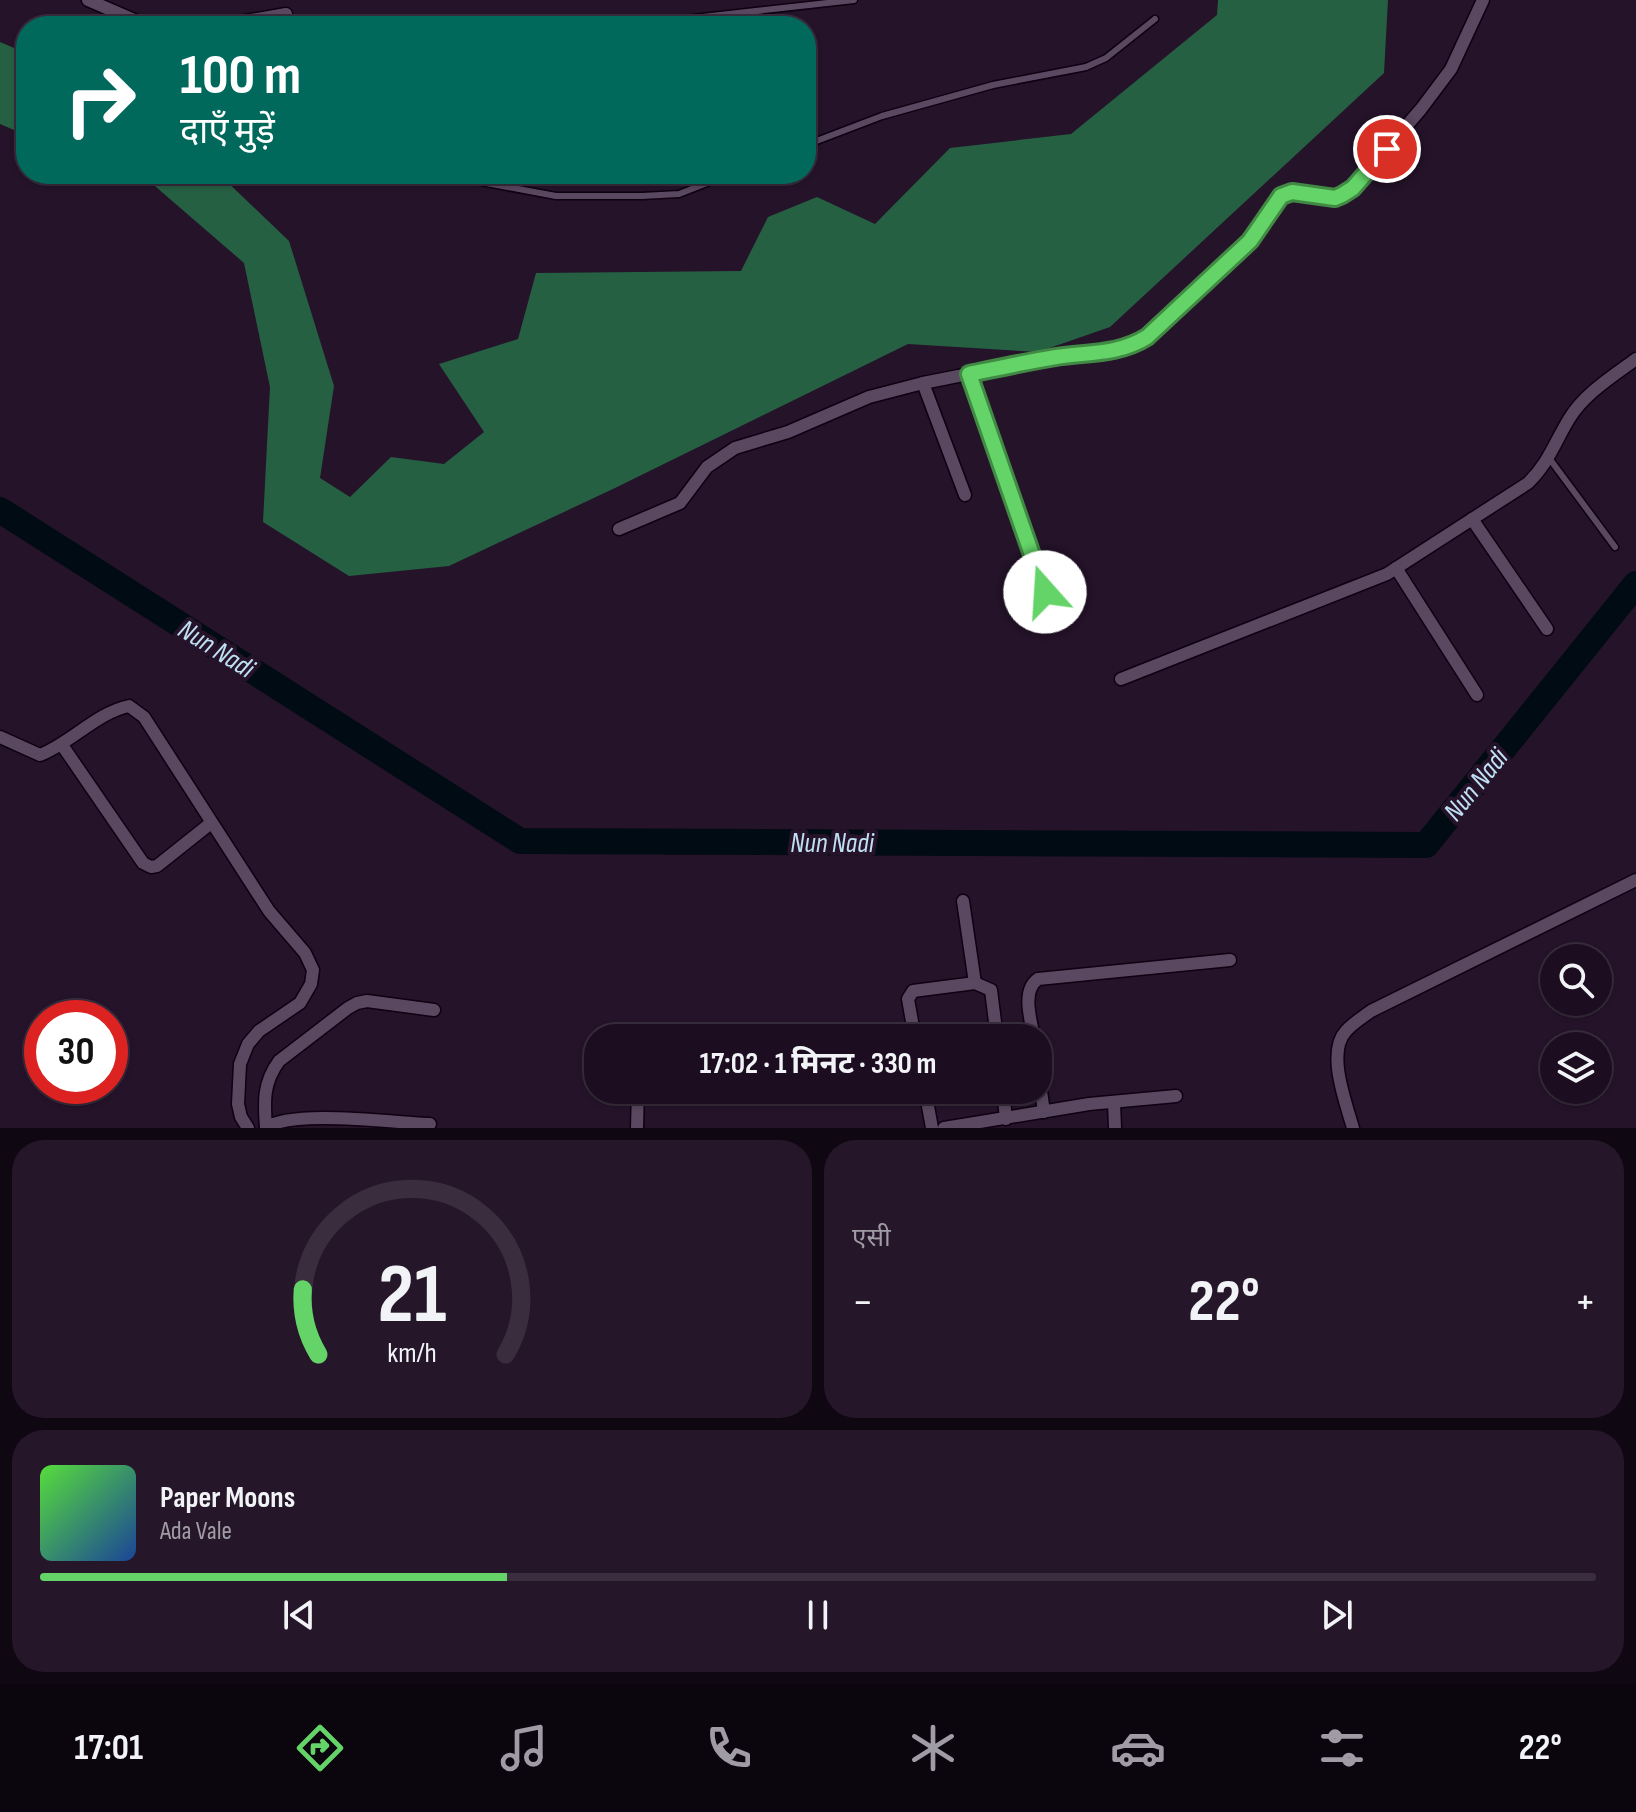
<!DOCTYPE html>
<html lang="hi">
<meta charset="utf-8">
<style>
body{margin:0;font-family:"Sofia Sans Condensed","Noto Sans Devanagari",sans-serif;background:#251729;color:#f1f3f6;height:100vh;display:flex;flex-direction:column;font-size:30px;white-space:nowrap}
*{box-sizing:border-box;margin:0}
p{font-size:26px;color:#a09ca5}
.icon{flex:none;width:44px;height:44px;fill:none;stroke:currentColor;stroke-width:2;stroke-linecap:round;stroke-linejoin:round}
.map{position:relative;height:1128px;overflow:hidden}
.details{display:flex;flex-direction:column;gap:12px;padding:12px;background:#0f0812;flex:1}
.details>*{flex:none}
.guide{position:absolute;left:16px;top:16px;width:800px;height:168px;border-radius:32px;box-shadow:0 2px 6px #0004,0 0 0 2px #3a2e3e;background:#00695c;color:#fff;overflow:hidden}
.fabs{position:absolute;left:1540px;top:944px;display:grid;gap:16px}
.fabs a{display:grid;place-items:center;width:72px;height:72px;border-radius:50%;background:#1c0e20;box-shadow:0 2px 6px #0004,0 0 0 2px #3a2e3e;font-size:40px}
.speed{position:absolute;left:24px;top:1000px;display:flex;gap:16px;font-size:40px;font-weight:700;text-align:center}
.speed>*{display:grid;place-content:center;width:104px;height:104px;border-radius:50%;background:#1c0e20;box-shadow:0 2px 6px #0004,0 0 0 2px #3a2e3e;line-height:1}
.speed .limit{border:12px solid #d22;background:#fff;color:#111}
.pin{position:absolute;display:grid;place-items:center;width:68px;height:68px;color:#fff;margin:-34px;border:4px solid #fff;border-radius:50%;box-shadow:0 2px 8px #0007}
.me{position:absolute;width:88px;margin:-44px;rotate:341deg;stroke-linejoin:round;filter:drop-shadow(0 0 6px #0008)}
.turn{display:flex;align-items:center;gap:28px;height:168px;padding:0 32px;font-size:36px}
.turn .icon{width:104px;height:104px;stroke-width:2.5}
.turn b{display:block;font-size:56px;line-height:68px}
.big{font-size:60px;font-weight:700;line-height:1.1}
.details .card{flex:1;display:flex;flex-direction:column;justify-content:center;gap:12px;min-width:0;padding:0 28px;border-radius:32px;background:#251729}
.details .dial{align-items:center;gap:0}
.dial svg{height:208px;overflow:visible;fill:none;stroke:#3a2e3e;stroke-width:7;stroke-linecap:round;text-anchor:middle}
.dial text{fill:#f1f3f6;stroke:none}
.song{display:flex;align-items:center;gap:24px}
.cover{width:96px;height:96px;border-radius:12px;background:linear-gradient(135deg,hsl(110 70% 55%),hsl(220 70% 35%))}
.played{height:8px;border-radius:4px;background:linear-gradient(90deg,#64d468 30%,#3a2e3e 30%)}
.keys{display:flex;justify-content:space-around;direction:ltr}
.heat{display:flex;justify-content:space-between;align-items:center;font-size:44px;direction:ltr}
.details .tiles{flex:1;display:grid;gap:12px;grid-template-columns:1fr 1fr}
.card:last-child{grid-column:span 2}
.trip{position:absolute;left:584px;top:1024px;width:468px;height:80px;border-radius:32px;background:#1c0e20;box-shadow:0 2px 6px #0004,0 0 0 2px #3a2e3e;font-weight:700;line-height:80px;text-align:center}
.tab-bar{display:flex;height:128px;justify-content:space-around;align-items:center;background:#0b060d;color:#a09ca5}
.tab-bar .icon{width:56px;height:56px}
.tab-bar .active{color:#64d468}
.tab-bar b{font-size:36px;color:#f1f3f6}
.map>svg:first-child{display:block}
.forest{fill:#266043}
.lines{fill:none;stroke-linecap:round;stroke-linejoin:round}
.river{stroke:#000b13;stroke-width:26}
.service-casing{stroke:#0d0112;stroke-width:9}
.minor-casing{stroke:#0d0112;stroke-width:15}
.service{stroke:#5a4760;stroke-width:6}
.minor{stroke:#5a4760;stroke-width:12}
.route-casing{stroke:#418a44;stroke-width:20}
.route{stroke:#64d468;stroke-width:14}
.labels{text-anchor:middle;stroke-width:8;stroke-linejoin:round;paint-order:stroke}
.water-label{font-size:28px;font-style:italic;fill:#c0e1f4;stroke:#25132a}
</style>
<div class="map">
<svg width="1636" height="1128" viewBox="0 0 1636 1128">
<rect width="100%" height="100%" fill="#25132a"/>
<g class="forest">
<polygon points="1218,0 1388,0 1384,73 1110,327 1038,352 908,344 615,488 449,566 349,576 263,522 270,387 244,263 141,174 219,174 289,241 334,386 320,478 350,497 391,457 444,464 484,432 439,364 518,339 536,273 741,271 768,217 817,197 875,224 950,148 1071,134 1217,15"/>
<polygon points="0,42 26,53 26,135 0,124"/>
</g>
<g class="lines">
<polyline class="river" points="0,510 520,841 1426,845 1636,584"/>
<defs>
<g id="service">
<polyline points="623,26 854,0"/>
<polyline points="806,145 882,116 993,85 1086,67 1106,58 1155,19"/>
<polyline points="438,174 556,196 642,196 679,194 730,174"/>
<polyline points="1549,458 1615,547"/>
</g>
<g id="minor">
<polyline points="88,0 148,26"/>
<polyline points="216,26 286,14"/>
<polyline points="969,374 1045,592"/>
<polyline points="923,383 965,495"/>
<polyline points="1472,519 1547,629"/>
<polyline points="619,529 680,503 707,467 735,448 788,432 869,397 923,383 1059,356 1114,351 1131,347 1147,337 1250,241 1281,196 1292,192 1335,198 1353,188 1421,109 1451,69 1483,0"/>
<polyline points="1396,568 1477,695"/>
<path d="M1121 679 1387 574 1528 483C1548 464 1555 442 1569 419 1584 394 1613 376 1636 359"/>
<path d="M0 737 40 755C71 743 96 713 129 706L144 717 269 911 305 953 313 970 311 984 300 1003 259 1031 248 1044 240 1064 238 1104 241 1117 248 1128"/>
<polyline points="62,745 143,863 151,867 157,866 211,823"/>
<polyline points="963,901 975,983"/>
<polyline points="640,1038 640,1031"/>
<polyline points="915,1038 908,999 913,991 975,983 991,990 997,1038"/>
<path d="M1034 1038C1031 1020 1021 991 1038 979L1230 960"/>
<polyline points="1038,1070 1044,1112"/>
<polyline points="925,1090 932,1128"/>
<polyline points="1003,1090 1006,1119"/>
<polyline points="1114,1102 1115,1128"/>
<path d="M266 1128C264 1101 263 1083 279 1061L348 1008 357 1003 367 1001 434 1010"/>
<path d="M266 1128C291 1109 396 1123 430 1124"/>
<polyline points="637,1128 638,1090"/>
<polyline points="944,1128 1089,1104 1176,1096"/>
<path d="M1353 1128C1346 1103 1326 1052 1346 1031 1353 1023 1363 1017 1371 1011L1636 880"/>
</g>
</defs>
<use href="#service" class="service-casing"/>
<use href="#minor" class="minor-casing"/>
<use href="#service" class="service"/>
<use href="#minor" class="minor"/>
</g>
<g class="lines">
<defs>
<path id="route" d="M1045 592 969 374C998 368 1026 362 1056 357 1088 352 1118 355 1147 337L1250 241 1281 196 1292 192 1335 198 1342 195 1353 188 1387 149"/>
</defs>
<use href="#route" class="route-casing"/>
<use href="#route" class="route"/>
</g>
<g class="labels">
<g class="water-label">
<text transform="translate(217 648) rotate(32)" y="10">Nun Nadi</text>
<text transform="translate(1475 784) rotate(-51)" y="10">Nun Nadi</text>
<text x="832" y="852">Nun Nadi</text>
</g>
</g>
</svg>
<div class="fabs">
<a><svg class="icon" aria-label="search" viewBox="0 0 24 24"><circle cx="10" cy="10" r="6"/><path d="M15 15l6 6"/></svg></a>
<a><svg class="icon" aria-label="layers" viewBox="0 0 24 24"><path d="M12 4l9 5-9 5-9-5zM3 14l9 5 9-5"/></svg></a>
</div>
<div class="speed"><div class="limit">30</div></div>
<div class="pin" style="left:1387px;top:149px;background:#d93025"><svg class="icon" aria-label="arrive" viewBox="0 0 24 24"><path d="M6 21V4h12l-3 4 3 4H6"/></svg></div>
<svg class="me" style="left:1045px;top:592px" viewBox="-20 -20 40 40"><circle r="19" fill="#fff"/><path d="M0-13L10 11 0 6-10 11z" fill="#64d468"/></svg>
<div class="trip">17:02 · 1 मिनट · 330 m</div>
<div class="guide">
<div class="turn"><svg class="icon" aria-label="right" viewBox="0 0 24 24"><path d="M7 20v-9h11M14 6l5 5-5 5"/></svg><div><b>100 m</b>दाएँ मुड़ें</div></div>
</div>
</div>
<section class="details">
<div class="tiles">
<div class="card dial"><svg viewBox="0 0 100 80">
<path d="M14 69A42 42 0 1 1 86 69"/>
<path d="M14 69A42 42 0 0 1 8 44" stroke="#64d468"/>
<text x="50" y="56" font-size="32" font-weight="700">21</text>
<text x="50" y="72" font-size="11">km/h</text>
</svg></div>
<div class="card"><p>एसी</p>
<div class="heat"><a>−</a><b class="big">22°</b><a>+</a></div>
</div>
<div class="card">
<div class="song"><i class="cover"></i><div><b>Paper Moons</b><p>Ada Vale</p></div></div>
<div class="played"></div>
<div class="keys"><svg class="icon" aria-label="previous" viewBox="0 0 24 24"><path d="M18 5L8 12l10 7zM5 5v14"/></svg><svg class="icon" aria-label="pause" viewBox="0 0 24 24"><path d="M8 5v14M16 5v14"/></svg><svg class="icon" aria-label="next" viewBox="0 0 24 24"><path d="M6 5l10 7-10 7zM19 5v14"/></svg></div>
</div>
</div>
</section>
<nav class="tab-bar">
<b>17:01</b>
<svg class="icon active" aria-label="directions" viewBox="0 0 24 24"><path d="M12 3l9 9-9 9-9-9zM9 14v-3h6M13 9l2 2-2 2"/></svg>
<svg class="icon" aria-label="music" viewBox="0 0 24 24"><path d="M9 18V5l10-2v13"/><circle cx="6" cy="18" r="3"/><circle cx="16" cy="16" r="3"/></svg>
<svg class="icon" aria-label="phone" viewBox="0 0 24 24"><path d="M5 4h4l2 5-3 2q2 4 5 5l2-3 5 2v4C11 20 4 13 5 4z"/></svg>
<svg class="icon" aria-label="climate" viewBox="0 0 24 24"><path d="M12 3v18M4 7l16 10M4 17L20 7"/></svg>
<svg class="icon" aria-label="car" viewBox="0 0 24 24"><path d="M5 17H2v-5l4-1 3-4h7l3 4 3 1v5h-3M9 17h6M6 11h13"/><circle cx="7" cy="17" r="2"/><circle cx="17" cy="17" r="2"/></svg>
<svg class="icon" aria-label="filters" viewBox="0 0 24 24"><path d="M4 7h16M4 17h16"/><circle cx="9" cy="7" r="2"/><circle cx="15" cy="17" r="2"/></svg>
<b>22°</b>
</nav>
